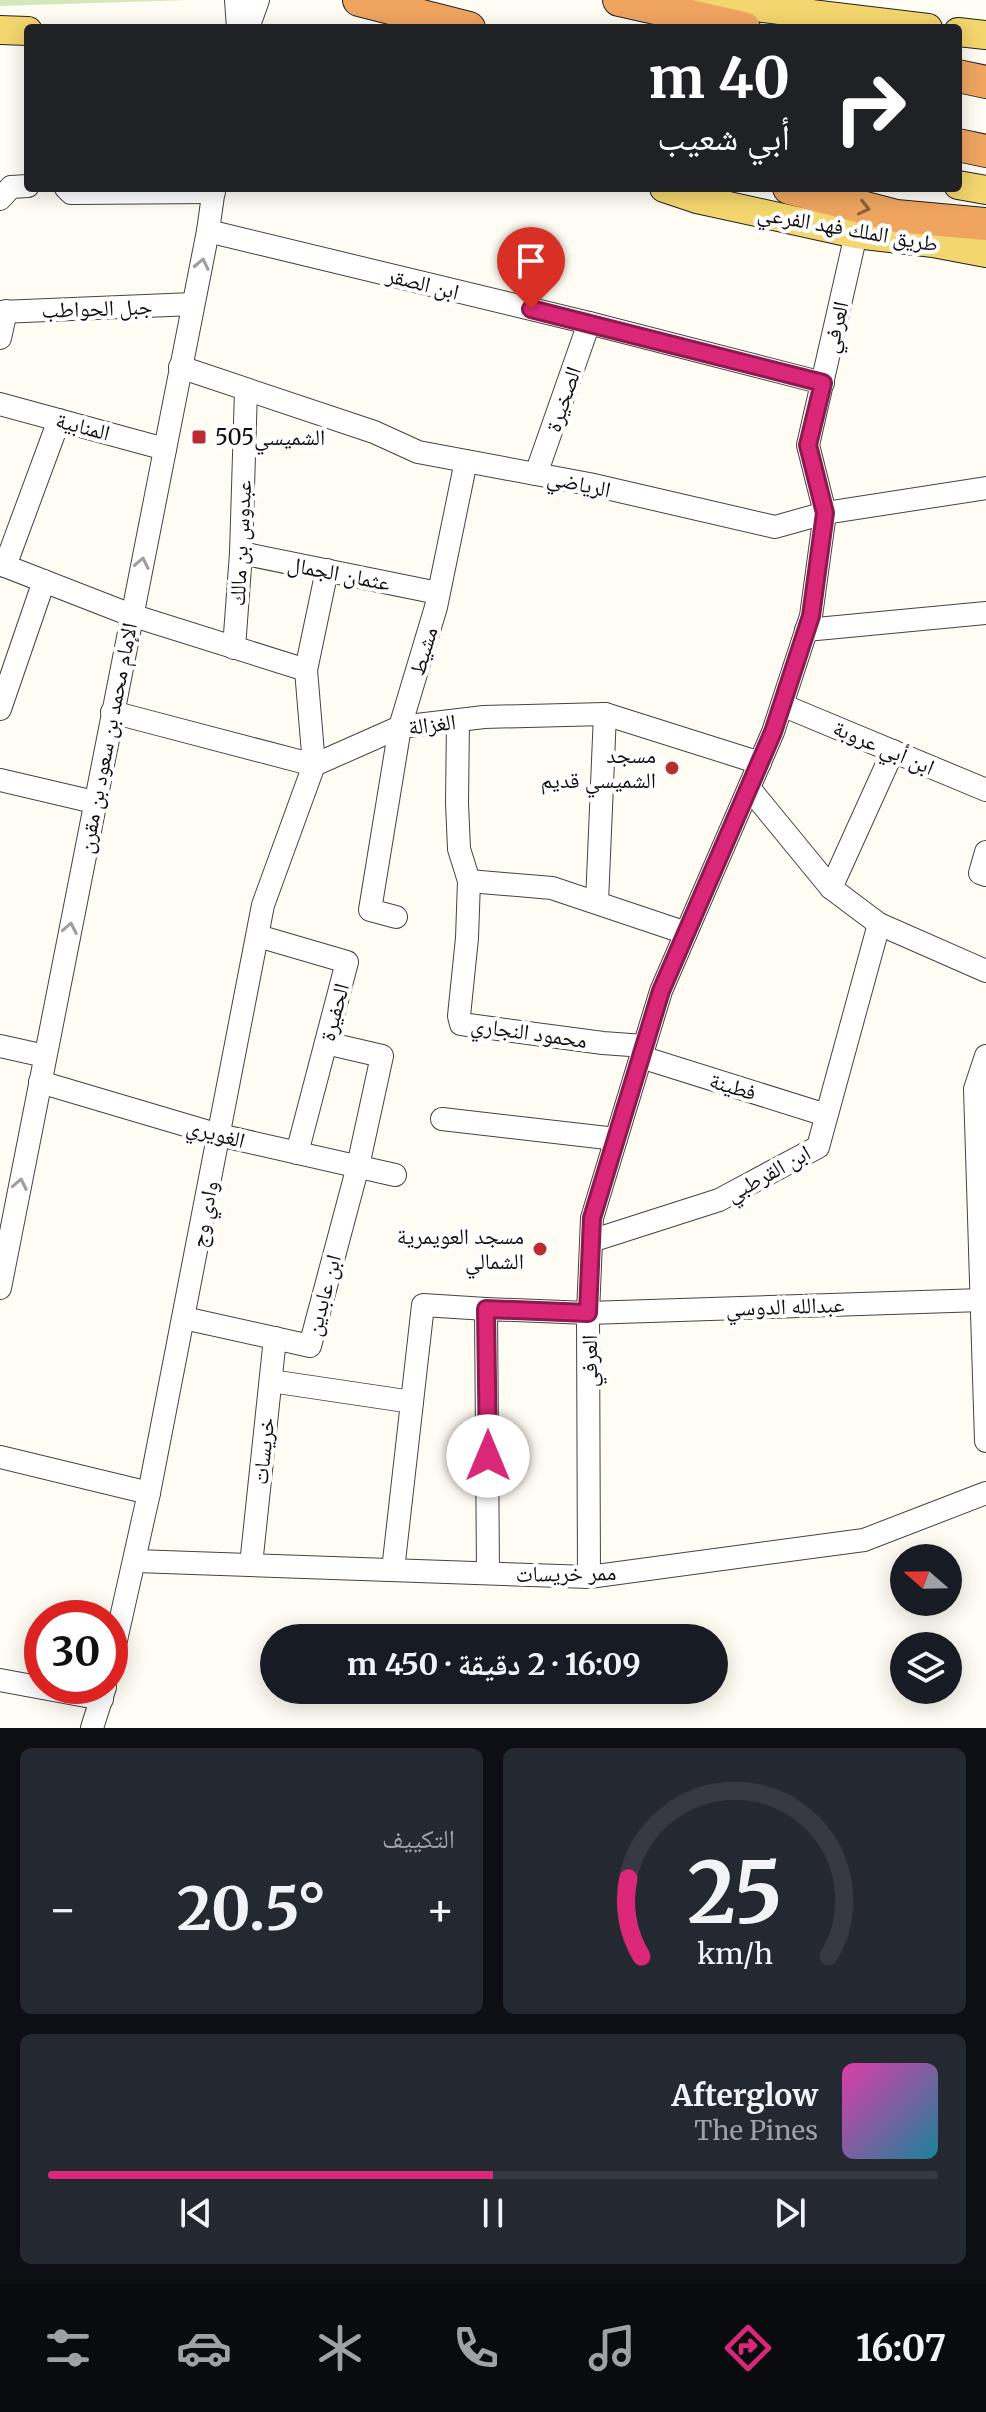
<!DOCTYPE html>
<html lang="ar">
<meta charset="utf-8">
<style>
body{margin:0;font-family:Merriweather,"Noto Naskh Arabic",serif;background:#242831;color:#f1f3f6;direction:rtl;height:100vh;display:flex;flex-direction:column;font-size:30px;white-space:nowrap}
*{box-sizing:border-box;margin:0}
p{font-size:26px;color:#9ea1a6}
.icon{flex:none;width:44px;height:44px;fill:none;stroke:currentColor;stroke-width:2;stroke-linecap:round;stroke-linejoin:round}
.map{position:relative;height:1728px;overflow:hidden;direction:ltr}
.details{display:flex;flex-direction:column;gap:20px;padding:20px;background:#0d0f14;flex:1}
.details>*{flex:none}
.guide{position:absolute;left:24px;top:24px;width:938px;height:168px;border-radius:8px;box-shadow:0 4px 20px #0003;direction:rtl;background:#202124;color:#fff;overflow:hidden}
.needle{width:52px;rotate:290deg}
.fabs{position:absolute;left:890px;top:1544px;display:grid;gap:16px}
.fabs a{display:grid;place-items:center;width:72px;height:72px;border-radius:50%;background:#171b24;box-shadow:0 4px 20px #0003;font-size:40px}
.speed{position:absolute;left:24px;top:1600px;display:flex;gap:16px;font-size:40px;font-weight:700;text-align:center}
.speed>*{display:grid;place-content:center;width:104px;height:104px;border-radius:50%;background:#171b24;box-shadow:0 4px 20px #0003;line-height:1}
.speed .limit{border:12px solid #d22;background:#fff;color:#111}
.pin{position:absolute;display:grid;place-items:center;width:68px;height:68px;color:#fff;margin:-82px -34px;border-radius:50% 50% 50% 0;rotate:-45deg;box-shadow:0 0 8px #0007}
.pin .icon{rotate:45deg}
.me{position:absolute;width:88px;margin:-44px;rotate:0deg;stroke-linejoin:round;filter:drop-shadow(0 0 6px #0008)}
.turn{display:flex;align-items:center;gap:28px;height:168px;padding:0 40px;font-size:36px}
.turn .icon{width:104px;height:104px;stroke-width:2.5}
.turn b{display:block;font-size:56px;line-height:68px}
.big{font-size:60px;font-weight:700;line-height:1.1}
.details .card{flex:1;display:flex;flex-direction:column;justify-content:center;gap:12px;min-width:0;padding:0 28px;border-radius:12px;background:#242831}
.details .dial{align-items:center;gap:0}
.dial svg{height:208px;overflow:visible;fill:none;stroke:#363941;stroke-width:7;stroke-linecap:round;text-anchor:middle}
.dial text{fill:#f1f3f6;stroke:none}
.song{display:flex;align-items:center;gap:24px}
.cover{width:96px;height:96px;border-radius:12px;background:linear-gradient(135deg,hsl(320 70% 55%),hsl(190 70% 35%))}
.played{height:8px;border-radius:4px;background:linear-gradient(90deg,#db2777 50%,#363941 50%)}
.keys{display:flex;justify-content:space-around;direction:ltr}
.heat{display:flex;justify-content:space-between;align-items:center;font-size:44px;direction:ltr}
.details .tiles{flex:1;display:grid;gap:20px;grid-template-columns:1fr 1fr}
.card:last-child{grid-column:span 2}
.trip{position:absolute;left:260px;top:1624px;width:468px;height:80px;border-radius:40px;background:#171b24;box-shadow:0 4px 20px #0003;font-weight:700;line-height:80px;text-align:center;direction:rtl}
.tab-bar{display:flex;height:128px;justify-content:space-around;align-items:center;background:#090b0e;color:#9ea1a6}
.tab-bar .icon{width:56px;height:56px}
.tab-bar .active{color:#db2777}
.tab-bar b{font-size:36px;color:#f1f3f6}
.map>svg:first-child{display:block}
.green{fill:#d3e9bd}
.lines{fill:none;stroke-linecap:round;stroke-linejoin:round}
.minor-casing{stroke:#434343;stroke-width:24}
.major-casing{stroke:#212121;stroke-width:30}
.highway-casing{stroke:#212121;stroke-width:34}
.minor{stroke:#fff;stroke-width:22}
.major{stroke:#f4d66e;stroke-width:28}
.highway{stroke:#efa560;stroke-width:32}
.oneway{stroke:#8b623c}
.oneway2{stroke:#9f9f9f}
.route-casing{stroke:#8e194d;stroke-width:20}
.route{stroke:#db2777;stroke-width:14}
.poi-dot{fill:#bd2b2f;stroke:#fff;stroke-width:3}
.labels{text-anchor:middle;stroke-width:8;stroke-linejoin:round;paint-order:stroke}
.street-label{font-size:22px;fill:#101010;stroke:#fff}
.poi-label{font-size:22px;fill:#101010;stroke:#fff;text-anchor:end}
</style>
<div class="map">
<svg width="986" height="1728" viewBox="0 0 986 1728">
<rect width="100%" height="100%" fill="#fffdf3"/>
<polygon class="green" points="0,0 190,0 0,6"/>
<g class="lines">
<defs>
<g id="minor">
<polyline points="236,0 238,28"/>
<polyline points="248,28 258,0"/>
<polyline points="66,188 71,193 214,192"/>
<polyline points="0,199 11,187 28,186"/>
<polyline points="208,231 589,323 823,383"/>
<polyline points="0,312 193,304"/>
<polyline points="0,338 6,311"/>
<polyline points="180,367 374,432 418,452 589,484 775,527 825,513 986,488"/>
<polyline points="0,404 165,449"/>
<polyline points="536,474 589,323"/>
<polyline points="241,553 438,593"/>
<polyline points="0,564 131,615 306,670 314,765 263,905 149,1493 110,1667"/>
<polyline points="5,566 59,420"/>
<polyline points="806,630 986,613"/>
<polyline points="234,648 241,553 246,390"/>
<polyline points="306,670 327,570"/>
<polyline points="782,705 986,790"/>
<polyline points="0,709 44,581"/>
<polyline points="112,712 314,765 400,727 484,717 605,714 760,763"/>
<polyline points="458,721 457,803 459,849 469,881 467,938 459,1016 461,1024 603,1043 644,1046"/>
<polyline points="0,780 94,802"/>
<polyline points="749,788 831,888 879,924 986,971"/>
<polyline points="986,852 980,873 986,875"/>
<polyline points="469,881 552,888 686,933"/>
<polyline points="831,888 893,751"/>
<polyline points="597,902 605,714"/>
<polyline points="396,917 370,910 400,727 436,607 466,461"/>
<polyline points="258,936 347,962 297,1153"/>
<polyline points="0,1046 45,1056"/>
<polyline points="986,1056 975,1089 986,1441"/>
<polyline points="641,1057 826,1115"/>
<polyline points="40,1082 219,1135 395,1175"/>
<polyline points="442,1119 616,1139"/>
<polyline points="591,1241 719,1200 818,1147 879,924"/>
<polyline points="0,1288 208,231 214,188"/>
<polyline points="184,1318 310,1346 358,1166 382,1056 326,1043"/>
<polyline points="271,1381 412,1402"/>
<polyline points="0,1457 149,1493"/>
<polyline points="136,1561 589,1577 864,1540 986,1493"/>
<polyline points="251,1565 275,1338"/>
<polyline points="393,1570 423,1305 486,1309"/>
<polyline points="488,1573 486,1309 588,1313 982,1300"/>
<polyline points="589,1577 588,1313 592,1218 661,991 773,732 811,616 825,513 808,445 856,234"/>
<polyline points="0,1680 102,1699"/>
<polyline points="92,1728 105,1687"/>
</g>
<g id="major">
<polyline points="696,0 928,28"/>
<polyline points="0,30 28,31"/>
<polyline points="958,32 986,35"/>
<polyline points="958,185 986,190"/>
<polyline points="664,188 697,199 856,234 933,243 986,253"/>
</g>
<g id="highway">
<polyline points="359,0 469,28"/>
<polyline points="619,0 744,28"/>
<polyline points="958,76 986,82"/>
<polyline points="958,145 986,151"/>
<polyline points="789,188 896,216 986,224"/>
</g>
</defs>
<use href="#minor" class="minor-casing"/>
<use href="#major" class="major-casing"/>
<use href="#highway" class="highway-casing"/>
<use href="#minor" class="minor"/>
<use href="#major" class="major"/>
<use href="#highway" class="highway"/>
</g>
<defs><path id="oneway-chevron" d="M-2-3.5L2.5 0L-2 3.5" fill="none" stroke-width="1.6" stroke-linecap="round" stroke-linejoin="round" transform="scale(2)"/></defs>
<use class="oneway" href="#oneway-chevron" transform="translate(864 208) rotate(13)"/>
<g class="oneway2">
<use href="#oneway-chevron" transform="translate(202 264) rotate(-78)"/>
<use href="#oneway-chevron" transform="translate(142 563) rotate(-78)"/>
<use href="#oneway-chevron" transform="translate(70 928) rotate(-79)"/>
<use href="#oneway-chevron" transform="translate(20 1184) rotate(-79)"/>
</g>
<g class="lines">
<defs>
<polyline id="route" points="488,1456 486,1309 588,1313 592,1218 661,991 773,732 811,616 825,513 808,445 823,383 531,309"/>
</defs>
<use href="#route" class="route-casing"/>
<use href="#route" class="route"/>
</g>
<g class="poi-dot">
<rect x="191" y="429" width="16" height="16" rx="4"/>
<circle cx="672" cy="768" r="8"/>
<circle cx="540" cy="1249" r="8"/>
</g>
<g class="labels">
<g class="street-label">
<text transform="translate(848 228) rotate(10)" y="8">طريق الملك فهد الفرعي</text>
<text transform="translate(423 283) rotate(14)" y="8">ابن الصقر</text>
<text transform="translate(97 308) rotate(-2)" y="8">جبل الحواطب</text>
<text transform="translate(835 327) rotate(-77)" y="8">العرفي</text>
<text transform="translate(563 399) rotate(-71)" y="8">الصخيرة</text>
<text transform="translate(83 426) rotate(15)" y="8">المنابية</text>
<text transform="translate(579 483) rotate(12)" y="8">الرياضي</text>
<text transform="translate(240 543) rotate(-87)" y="8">عبدوس بن مالك</text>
<text transform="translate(339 573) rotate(11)" y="8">عثمان الجمال</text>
<text transform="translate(423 651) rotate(-73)" y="8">مشيط</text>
<text transform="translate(432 724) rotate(-7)" y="8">الغزالة</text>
<text transform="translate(107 738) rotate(-79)" y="8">الإمام محمد بن سعود بن مقرن</text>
<text transform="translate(884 747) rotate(23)" y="8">ابن أبي عروبة</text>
<text transform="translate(334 1012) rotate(-75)" y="8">الحفيرة</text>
<text transform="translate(529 1032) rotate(8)" y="8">محمود النجاري</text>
<text transform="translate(733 1086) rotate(17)" y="8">فطينة</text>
<text transform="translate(216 1133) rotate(15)" y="8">الغويري</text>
<text transform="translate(768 1173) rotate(-29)" y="8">ابن القرطبي</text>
<text transform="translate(204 1214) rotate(-79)" y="8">وادي وج</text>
<text transform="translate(323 1295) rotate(-75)" y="8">ابن عابدين</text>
<text transform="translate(785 1306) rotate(-2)" y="8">عبدالله الدوسي</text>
<text transform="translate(589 1361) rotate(-90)" y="8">العرفي</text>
<text transform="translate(263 1451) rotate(-84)" y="8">خريسات</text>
<text transform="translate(566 1573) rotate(-1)" y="8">ممر خريسات</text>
</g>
<g class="poi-label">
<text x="215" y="445" text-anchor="start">الشميسي505</text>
<text x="656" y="763">مسجد<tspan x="656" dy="25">الشميسي قديم</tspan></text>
<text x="524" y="1244">مسجد العويمرية<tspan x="524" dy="25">الشمالي</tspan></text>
</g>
</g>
</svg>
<div class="fabs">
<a><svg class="needle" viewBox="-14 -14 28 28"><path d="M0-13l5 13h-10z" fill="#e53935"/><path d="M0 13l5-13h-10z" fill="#9ea1a6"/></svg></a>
<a><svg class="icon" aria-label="layers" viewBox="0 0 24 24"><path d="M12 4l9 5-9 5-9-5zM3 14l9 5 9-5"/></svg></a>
</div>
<div class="speed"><div class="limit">30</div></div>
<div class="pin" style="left:531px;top:309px;background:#d93025"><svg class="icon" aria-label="arrive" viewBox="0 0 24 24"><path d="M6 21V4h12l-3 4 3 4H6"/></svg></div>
<svg class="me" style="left:488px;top:1456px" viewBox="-20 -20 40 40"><circle r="19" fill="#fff"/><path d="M0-13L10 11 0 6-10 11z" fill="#db2777"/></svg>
<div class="trip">16:09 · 2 دقيقة · 450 m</div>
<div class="guide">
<div class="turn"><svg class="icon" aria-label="right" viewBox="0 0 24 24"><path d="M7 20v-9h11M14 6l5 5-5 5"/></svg><div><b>40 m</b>أبي شعيب</div></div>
</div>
</div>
<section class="details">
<div class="tiles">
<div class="card dial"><svg viewBox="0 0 100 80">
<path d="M14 69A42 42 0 1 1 86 69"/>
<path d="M14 69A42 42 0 0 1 9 39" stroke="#db2777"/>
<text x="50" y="56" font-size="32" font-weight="700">25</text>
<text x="50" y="72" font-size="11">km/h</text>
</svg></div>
<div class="card"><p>التكييف</p>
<div class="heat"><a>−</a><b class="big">20.5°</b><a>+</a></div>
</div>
<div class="card">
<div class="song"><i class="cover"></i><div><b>Afterglow</b><p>The Pines</p></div></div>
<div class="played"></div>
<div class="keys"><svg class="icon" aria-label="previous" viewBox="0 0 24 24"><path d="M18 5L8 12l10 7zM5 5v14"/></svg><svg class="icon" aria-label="pause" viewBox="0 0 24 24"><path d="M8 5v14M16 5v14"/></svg><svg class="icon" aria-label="next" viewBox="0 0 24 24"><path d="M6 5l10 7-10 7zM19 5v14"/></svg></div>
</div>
</div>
</section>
<nav class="tab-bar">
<b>16:07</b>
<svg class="icon active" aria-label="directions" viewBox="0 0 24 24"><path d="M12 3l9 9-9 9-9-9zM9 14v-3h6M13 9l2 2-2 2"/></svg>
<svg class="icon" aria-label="music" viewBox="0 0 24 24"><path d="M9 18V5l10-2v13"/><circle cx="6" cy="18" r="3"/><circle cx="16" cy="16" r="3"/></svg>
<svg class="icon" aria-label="phone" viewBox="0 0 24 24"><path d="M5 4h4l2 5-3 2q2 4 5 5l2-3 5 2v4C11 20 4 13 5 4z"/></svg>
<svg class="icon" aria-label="climate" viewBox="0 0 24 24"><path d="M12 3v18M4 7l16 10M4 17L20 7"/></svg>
<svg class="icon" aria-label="car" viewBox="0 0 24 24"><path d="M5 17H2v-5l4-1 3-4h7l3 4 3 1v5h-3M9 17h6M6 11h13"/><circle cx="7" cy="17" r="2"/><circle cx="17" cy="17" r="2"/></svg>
<svg class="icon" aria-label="filters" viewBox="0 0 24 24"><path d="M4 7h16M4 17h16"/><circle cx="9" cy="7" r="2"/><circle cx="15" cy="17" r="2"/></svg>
</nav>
